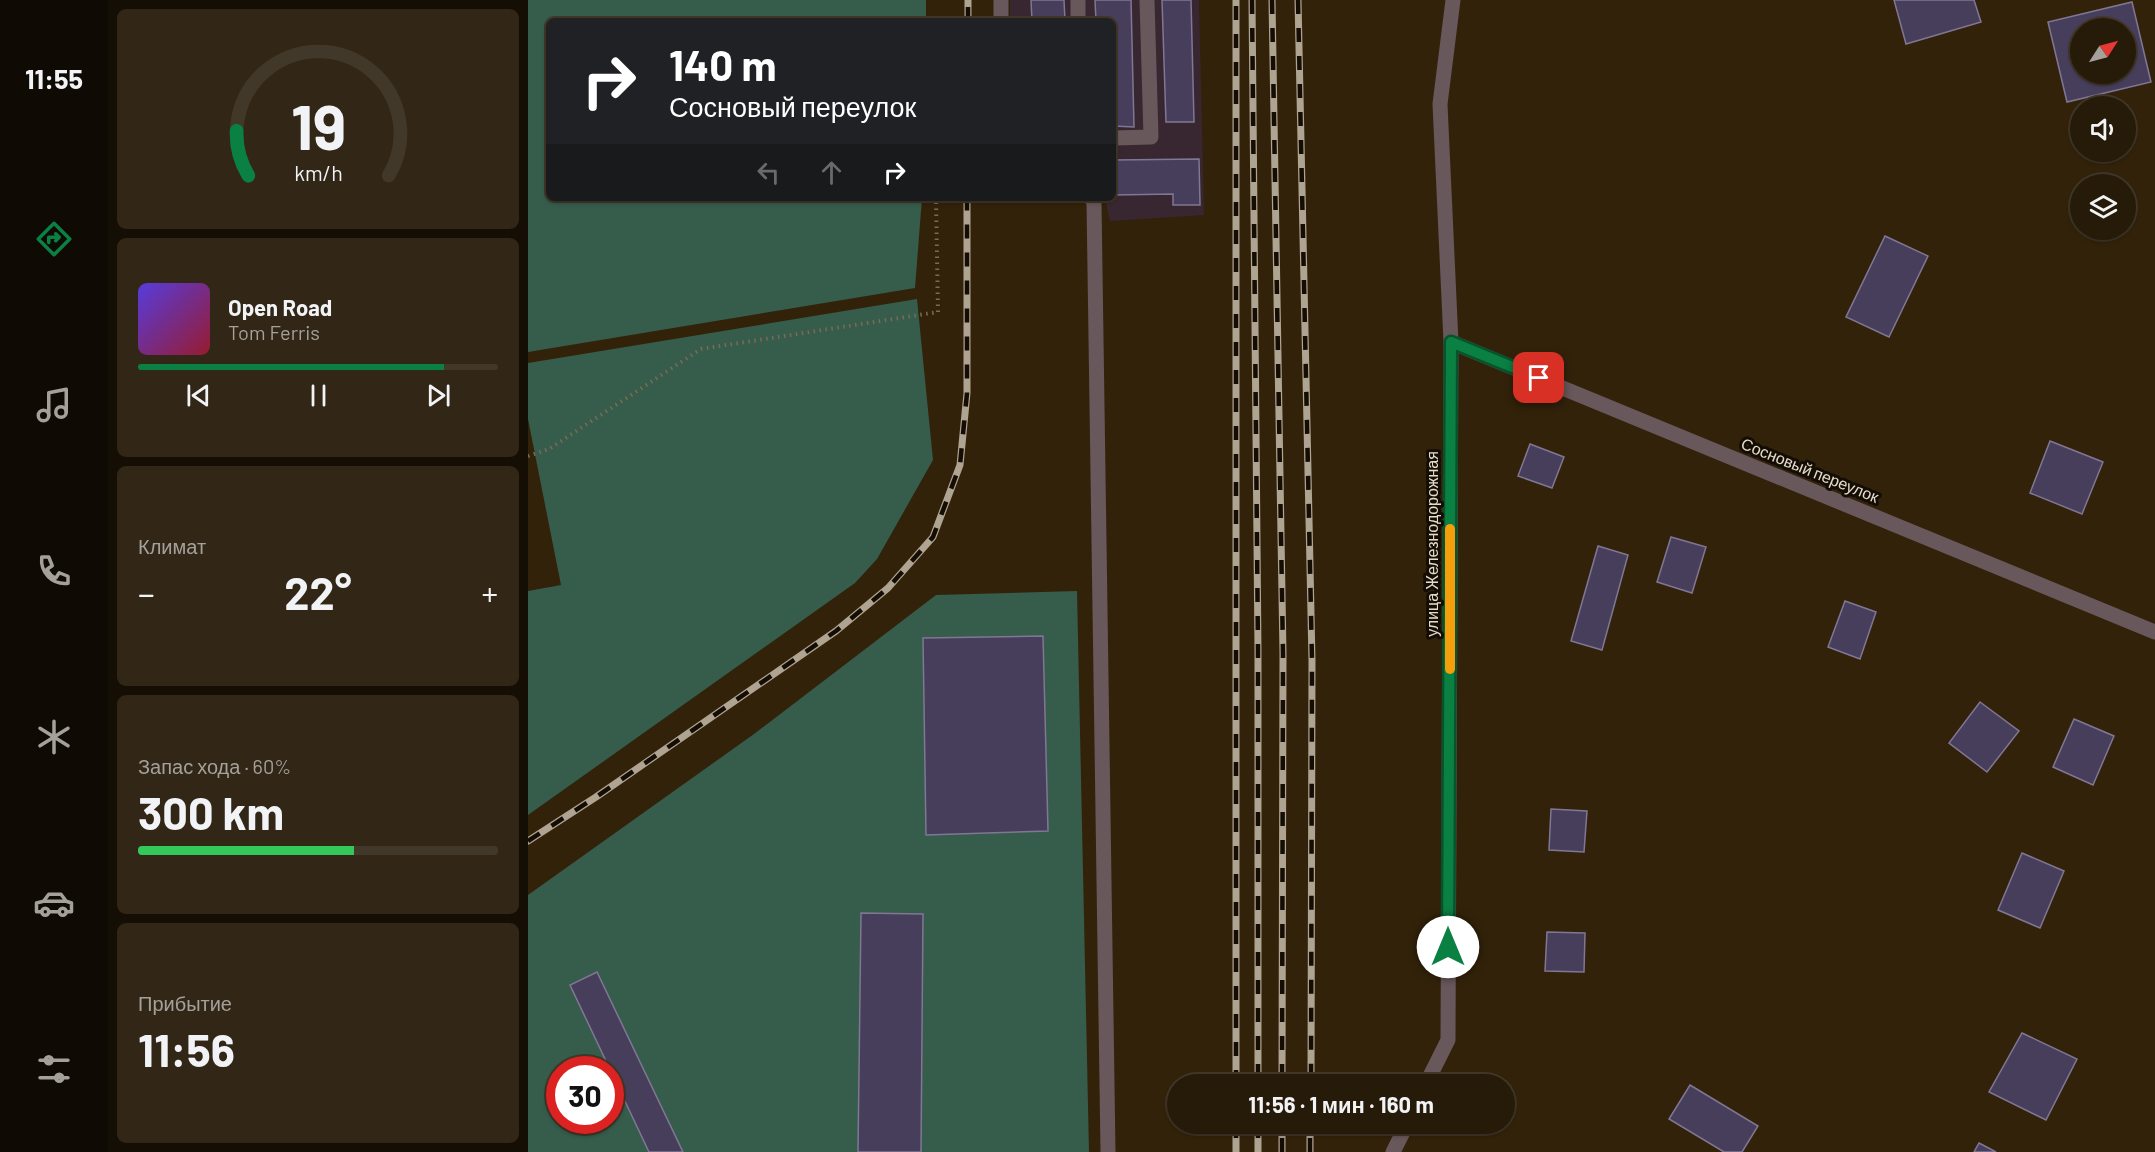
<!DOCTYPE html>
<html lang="ru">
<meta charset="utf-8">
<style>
body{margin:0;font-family:Barlow,sans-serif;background:#322716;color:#f1f3f6;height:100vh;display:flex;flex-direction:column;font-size:22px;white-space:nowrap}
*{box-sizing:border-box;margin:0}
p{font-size:20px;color:#a4a19c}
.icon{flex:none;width:33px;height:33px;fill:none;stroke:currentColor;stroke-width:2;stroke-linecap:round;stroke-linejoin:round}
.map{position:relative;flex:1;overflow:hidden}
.details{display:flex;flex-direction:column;gap:9px;padding:9px;background:#150e04;width:420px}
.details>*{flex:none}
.hud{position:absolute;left:18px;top:18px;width:570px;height:183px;border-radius:9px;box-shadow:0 2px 4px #0004,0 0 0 2px #423829;background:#202124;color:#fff;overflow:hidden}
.needle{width:39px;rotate:54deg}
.buttons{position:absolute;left:1542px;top:18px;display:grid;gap:12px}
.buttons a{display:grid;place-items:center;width:66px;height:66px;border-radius:50%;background:#261a08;box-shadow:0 2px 4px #0004,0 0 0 2px #423829;font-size:30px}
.speed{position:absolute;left:18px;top:1056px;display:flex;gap:12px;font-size:30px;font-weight:700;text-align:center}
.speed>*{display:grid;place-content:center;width:78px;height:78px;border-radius:50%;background:#261a08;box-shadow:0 2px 4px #0004,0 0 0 2px #423829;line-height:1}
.speed .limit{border:9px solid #d22;background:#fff;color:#111}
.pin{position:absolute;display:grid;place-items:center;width:51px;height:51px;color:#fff;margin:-26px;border-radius:12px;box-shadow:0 3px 9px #0006}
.me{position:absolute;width:66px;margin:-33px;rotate:0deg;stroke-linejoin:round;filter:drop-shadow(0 0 4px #0008)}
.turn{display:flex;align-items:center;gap:21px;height:126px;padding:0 24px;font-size:27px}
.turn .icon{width:78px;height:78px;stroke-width:2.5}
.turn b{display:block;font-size:42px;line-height:51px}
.lanes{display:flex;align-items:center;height:57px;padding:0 24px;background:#0003;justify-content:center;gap:30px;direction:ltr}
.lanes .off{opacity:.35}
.big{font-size:45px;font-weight:700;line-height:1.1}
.details .card{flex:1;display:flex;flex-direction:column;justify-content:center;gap:9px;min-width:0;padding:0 21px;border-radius:9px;background:#322716}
.details .dial{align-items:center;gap:0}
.dial svg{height:156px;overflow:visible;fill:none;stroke:#423829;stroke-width:7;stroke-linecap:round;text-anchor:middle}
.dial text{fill:#f1f3f6;stroke:none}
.song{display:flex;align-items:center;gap:18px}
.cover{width:72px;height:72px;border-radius:9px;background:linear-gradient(135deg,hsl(250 70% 55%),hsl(350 70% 35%))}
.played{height:6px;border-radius:3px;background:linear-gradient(90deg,#0b8043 85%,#423829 85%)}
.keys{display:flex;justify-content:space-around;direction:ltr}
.heat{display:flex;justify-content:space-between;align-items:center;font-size:33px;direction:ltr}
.charge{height:9px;border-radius:4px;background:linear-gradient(90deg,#34c759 60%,#423829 0)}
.trip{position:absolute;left:639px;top:1074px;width:348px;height:60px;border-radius:30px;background:#261a08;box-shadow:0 2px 4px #0004,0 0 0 2px #423829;font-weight:700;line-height:60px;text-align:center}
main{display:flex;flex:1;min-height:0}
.menu{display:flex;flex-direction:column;width:108px;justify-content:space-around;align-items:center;background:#0f0a03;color:#a4a19c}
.menu .icon{width:42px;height:42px}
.menu .current{color:#0b8043}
.menu b{font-size:27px;color:#f1f3f6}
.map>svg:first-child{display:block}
.industrial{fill:#382730}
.forest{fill:#365c4b;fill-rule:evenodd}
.building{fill:#473e5c;stroke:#807794;stroke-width:1.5;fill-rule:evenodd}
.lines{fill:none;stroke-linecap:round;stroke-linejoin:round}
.path{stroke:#796b56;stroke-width:4;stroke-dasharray:1.5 4.5;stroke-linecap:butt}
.service{stroke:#68575b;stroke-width:15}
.minor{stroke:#68575b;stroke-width:15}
.rail-casing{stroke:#afa391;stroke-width:7}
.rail{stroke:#140d04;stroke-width:4.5;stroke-dasharray:14;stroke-linecap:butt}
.route-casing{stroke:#07532c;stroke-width:15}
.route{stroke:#0b8043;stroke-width:10}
.slow{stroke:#f59e0b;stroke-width:10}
.labels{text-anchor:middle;stroke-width:6;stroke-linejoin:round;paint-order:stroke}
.street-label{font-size:16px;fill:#e5dbcc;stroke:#140d04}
</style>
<main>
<nav class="menu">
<b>11:55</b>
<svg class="icon current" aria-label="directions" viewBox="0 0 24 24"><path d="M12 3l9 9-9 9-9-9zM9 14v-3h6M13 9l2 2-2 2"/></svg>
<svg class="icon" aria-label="music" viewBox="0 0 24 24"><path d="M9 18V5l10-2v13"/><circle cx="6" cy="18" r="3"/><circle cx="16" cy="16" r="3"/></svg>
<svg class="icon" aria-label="phone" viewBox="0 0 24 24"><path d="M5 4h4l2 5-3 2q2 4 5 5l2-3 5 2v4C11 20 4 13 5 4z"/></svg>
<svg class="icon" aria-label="climate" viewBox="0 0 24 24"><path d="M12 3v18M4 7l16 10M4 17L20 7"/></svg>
<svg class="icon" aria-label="car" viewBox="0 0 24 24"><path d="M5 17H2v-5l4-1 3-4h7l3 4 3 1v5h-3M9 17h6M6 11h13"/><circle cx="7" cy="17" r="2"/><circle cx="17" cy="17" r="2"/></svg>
<svg class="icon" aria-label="filters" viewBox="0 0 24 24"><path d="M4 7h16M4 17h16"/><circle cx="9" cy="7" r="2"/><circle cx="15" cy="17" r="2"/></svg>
</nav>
<section class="details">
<div class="card dial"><svg viewBox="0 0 100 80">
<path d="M14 69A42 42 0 1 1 86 69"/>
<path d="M14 69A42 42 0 0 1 8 46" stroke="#0b8043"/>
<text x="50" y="56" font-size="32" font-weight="700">19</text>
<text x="50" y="72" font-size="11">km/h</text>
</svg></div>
<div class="card">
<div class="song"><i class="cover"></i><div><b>Open Road</b><p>Tom Ferris</p></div></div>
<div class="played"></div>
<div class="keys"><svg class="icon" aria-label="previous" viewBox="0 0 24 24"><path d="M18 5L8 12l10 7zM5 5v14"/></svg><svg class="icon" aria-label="pause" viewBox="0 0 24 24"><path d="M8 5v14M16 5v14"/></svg><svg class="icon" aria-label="next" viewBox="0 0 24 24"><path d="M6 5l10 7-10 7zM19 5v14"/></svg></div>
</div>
<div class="card"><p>Климат</p>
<div class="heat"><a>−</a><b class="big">22°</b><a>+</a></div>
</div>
<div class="card"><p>Запас хода · 60%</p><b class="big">300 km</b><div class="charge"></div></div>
<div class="card"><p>Прибытие</p><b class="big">11:56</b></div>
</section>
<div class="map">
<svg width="1627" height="1152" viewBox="0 0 1627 1152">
<rect width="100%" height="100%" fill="#32220a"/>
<polygon class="industrial" points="482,0 671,0 676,215 582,221 577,198 585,198 585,21 482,21"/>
<g class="forest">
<polygon points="0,0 398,0 398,21 21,21 21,198 394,198 387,288 0,352"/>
<polygon points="389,299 405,460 349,559 327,583 0,815 0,591 33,585 0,419 0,363"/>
<path d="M549 591 561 1152H0V895L226 734 408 595ZM32 1070H82V1120H32Z"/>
</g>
<g class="building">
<polygon points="503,0 536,0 537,21 504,21"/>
<polygon points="567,0 603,0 606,127 585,126 585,21 568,21"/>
<polygon points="634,0 663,0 666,122 638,122"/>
<polygon points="1366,0 1446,0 1453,22 1378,44"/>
<path d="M1604 2 1623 82 1539 102 1520 22ZM1552 28H1598V74H1552Z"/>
<polygon points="671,159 672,205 645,205 645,194 585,195 585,160"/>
<polygon points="1357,236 1400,256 1361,337 1318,317"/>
<polygon points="1522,441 1575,462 1554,514 1502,493"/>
<polygon points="1002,444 1036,457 1024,488 990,476"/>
<polygon points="1143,537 1178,547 1164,593 1129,582"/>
<polygon points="1070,546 1100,555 1074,650 1043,641"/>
<polygon points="1317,601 1348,612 1332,659 1300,647"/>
<polygon points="515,636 520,831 398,835 395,638"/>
<polygon points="1452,702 1491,731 1459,772 1421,743"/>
<polygon points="1546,719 1586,736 1565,785 1525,767"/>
<polygon points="1023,809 1059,811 1056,852 1021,850"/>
<polygon points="1494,853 1536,871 1512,928 1470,910"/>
<polygon points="333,913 395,914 393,1152 330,1152"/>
<polygon points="1019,932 1057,933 1056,972 1017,971"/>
<polygon points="69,972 155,1152 121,1152 42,985"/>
<polygon points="1494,1033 1549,1059 1518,1120 1461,1092"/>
<polygon points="1162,1085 1230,1126 1214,1152 1196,1152 1141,1119"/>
<polygon points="1451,1143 1468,1152 1446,1152"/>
</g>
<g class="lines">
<polyline class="path" points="0,456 21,449 173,349 410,312 408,198"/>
<g class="service">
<polyline points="550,0 550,21"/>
<polyline points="473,21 473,0"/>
<polyline points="585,138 623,137 619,0"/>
<polyline points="563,198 566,202 580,1152"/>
</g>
<g class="minor">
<polyline points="923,342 1627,632"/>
<polyline points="898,1084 920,1040 923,342 912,104 925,0"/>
<polyline points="865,1152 879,1124"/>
</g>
<defs>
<g id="rail">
<polyline points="724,0 730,651 730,1084"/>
<polyline points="744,0 755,654 754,1084"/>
<polyline points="770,0 784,661 783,1084"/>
<polyline points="440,21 440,0"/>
<polyline points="0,841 68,797 308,631 360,588 405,537 432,465 439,393 439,198"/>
<polyline points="708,1084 708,0"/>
<polyline points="708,1124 708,1152"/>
<polyline points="730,1124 730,1152"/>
<polyline points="754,1152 754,1124"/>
<polyline points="782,1152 782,1124"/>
</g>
</defs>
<use href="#rail" class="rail-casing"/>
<use href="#rail" class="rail"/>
</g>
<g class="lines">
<defs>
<polyline id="route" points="920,947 923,342 1011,378"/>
</defs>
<use href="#route" class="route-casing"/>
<use href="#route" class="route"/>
<polyline class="slow" points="922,669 922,529"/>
</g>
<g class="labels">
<g class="street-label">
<text transform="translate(1282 470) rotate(22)" y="6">Сосновый переулок</text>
<text transform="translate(904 544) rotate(-90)" y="6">улица Железнодорожная</text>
</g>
</g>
</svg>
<div class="buttons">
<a><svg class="needle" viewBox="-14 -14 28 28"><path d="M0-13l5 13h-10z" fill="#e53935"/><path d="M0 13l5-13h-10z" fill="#a4a19c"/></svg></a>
<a><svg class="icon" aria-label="sound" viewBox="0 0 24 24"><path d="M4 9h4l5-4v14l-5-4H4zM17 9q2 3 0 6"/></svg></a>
<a><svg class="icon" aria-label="layers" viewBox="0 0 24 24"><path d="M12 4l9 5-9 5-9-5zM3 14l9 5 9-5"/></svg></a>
</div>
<div class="speed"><div class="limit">30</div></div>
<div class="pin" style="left:1011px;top:378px;background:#d93025"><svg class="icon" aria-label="arrive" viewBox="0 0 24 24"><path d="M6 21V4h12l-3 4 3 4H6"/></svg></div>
<svg class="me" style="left:920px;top:947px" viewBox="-20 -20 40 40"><circle r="19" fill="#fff"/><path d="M0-13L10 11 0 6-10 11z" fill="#0b8043"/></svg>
<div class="trip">11:56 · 1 мин · 160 m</div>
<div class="hud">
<div class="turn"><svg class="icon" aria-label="right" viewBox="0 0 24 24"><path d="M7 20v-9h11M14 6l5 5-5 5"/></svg><div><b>140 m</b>Сосновый переулок</div></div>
<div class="lanes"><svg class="icon off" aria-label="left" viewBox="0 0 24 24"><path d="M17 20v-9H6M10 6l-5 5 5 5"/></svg><svg class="icon off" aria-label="ahead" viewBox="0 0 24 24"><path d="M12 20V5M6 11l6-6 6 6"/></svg><svg class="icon" aria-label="right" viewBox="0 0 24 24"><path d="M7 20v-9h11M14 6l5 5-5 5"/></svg></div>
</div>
</div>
</main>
